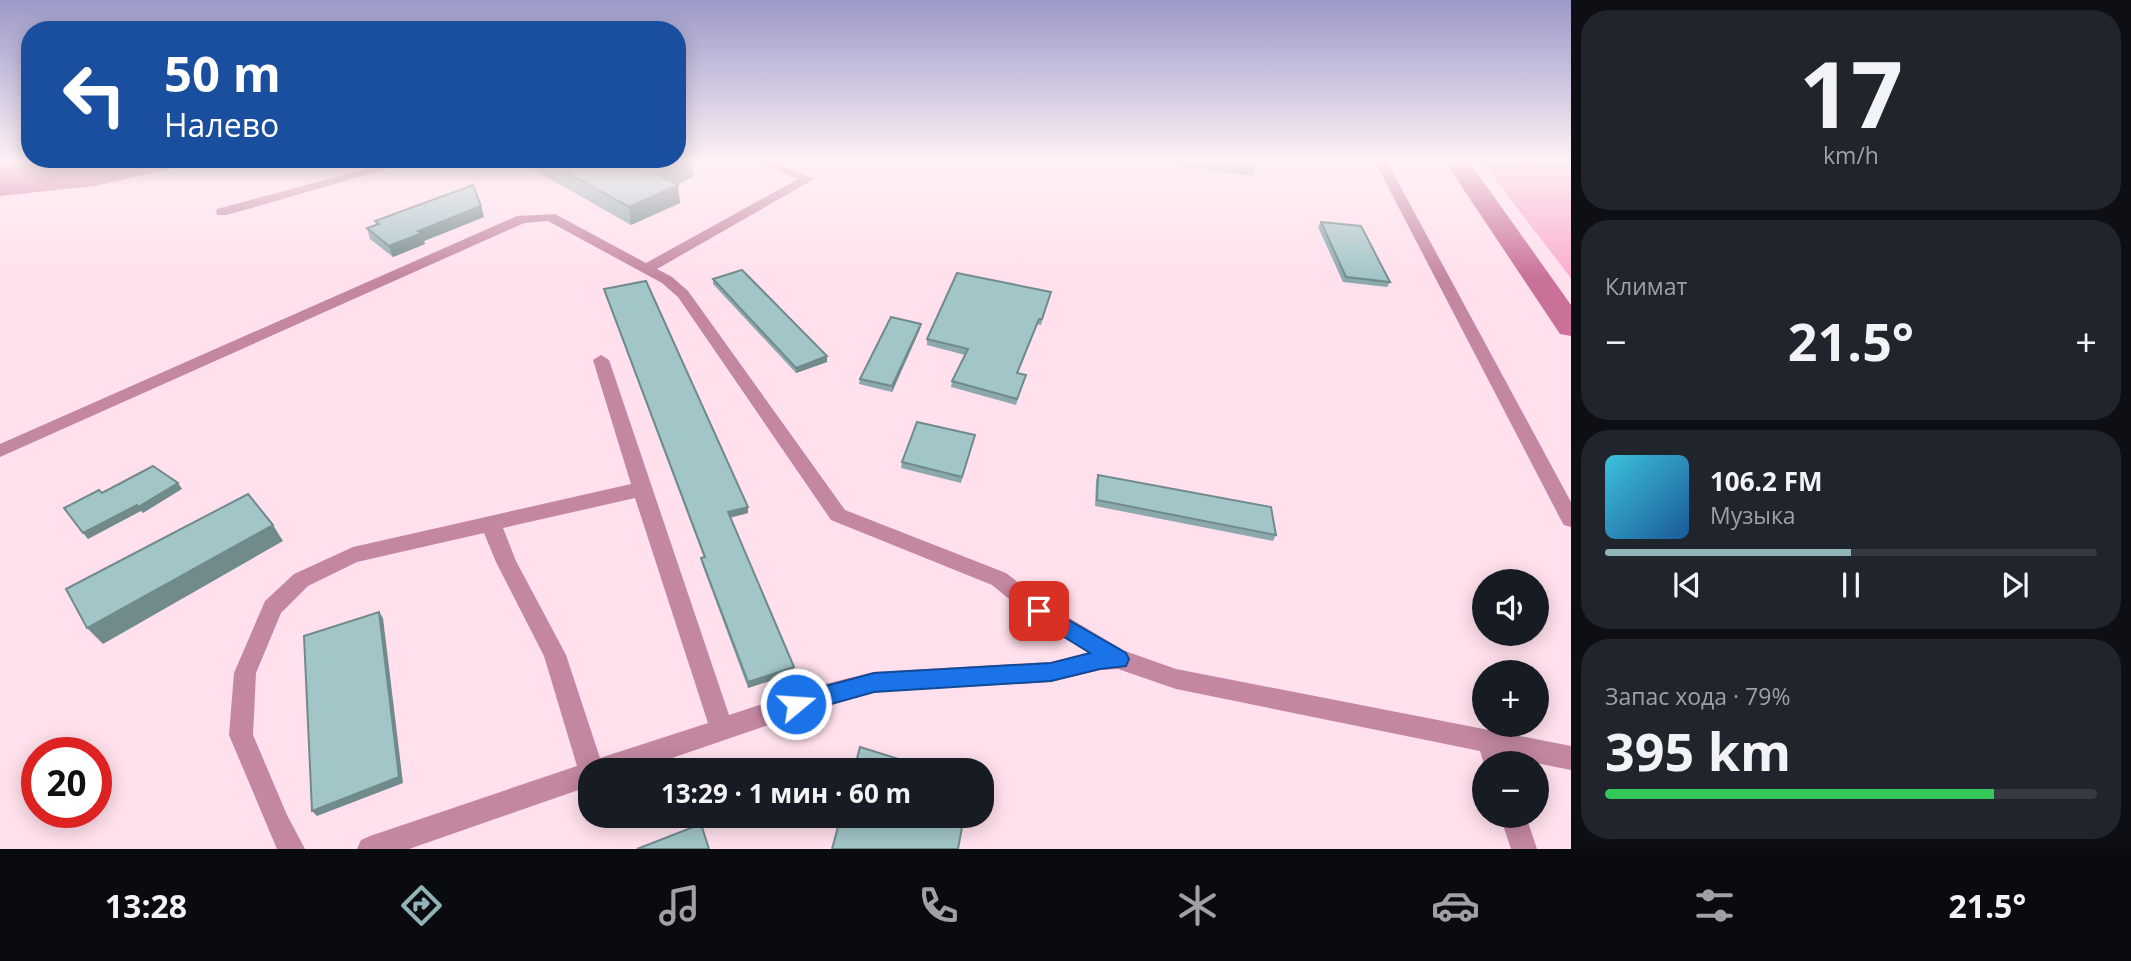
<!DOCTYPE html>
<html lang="ru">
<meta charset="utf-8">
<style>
body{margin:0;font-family:"Open Sans",sans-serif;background:#20242c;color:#f1f3f6;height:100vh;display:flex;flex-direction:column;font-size:26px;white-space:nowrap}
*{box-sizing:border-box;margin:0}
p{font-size:23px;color:#9ea1a6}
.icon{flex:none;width:38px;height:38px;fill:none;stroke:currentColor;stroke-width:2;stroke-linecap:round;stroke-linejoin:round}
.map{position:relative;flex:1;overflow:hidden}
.panel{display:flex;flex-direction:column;gap:10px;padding:10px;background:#0d0f14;width:560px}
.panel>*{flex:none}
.banner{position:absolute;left:21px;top:21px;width:665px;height:147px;border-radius:28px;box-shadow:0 4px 18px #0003;background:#1a4fa0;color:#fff;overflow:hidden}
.fabs{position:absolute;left:1472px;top:569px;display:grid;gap:14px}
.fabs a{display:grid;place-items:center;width:77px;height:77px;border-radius:50%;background:#171b24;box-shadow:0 4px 18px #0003;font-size:35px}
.speed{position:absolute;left:21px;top:737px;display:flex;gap:14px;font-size:35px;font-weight:700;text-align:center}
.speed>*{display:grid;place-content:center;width:91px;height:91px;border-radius:50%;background:#171b24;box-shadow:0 4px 18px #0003;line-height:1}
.speed .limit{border:10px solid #d22;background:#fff;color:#111}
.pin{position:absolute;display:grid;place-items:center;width:60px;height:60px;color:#fff;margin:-30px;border-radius:14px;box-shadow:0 4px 10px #0006}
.me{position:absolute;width:77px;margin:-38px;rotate:72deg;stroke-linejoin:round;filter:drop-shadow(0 0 5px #0008)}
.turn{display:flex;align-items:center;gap:24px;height:147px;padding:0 28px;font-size:32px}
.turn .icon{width:91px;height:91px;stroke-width:2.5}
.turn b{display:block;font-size:49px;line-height:60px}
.big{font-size:52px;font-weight:700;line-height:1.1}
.panel .widget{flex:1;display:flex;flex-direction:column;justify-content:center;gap:10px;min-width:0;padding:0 24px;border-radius:28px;background:#20242c}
.panel .dial{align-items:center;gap:0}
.dial b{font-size:91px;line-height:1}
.song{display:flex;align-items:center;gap:21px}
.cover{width:84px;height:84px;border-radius:10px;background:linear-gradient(135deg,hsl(190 70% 55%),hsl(210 70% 35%))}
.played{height:7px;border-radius:4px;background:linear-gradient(90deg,#91b4b9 50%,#363941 50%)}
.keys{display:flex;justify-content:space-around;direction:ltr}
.heat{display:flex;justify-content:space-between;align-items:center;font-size:38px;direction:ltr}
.charge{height:10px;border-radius:5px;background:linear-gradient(90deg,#34c759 79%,#363941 0)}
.trip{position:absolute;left:578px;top:758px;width:416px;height:70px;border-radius:28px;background:#171b24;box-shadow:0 4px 18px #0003;font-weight:700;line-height:70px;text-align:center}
.dock{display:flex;height:112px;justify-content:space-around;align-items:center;background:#090b0e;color:#9ea1a6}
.dock .icon{width:49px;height:49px}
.dock .on{color:#91b4b9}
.dock b{font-size:32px;color:#f1f3f6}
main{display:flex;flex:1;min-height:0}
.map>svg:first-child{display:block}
.green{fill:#f9accd}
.water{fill:#c97199}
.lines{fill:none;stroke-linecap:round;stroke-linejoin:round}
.canal{fill:#c97199;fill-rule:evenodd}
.minor{fill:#c387a1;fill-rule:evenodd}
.wall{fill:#8ba9ac}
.shaded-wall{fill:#718a8c}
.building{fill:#a2c5c8;stroke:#718a8c;stroke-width:2}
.route{fill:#1a73e8;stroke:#114b97;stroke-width:2}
</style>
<main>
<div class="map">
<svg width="1571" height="849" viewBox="0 0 1571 849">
<rect width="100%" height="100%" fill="#ffe0ec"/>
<polygon class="green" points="1480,160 1571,160 1571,278 1481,161"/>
<polygon class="water" points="60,160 211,160 94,186 0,196 0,162"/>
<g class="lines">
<polygon class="canal" points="1444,160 1468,160 1571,305 1571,336 1560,334"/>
<g class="minor">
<polygon points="400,160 418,160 227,215 217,215 216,212 217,209"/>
<path d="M752 160H768L814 179 657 269 672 277 688 291 845 510 1006 573 1047 605 1125 651 1176 669 1571 746V770L1506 757 1508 763 1484 764 1480 751 1176 689 1118 669 1100 670 1051 682 874 692 821 707 637 770H590V786L409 849H357L361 840 370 836 577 766 544 656 496 562 484 533 357 562 308 586 281 613 256 673 253 735 287 815 305 849H277L229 735 234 673 265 601 294 574 353 547 631 484 593 360 601 355 609 360 729 715 821 685 874 672 1051 662 1089 653 1031 617 992 585 831 520 678 297 662 283 548 221 524 223 0 457V444L517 216 555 214 646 263 798 179ZM635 498 708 723 600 758 566 655 516 561 503 528Z"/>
<polygon points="1374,160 1386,160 1571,502 1571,527 1564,525 1561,520"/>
<polygon points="1500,816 1526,816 1537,849 1511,849"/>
</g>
</g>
<g class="wall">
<polygon points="517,160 691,160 693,177 677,185 680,203 631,225"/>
<polygon points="1178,160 1257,160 1257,162 1252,176 1178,166"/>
<polygon points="481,206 484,217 424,241 425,244 393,257 370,239 367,228 376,224 375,221"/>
<polygon points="1321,222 1390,282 1387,287 1343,282 1318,227"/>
<polygon points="713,279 827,356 827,362 796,373 713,284"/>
<polygon points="604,289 748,507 748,513 730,518 794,667 794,673 748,688 702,564 701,558 704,558 605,294"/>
<polygon points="1051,292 1041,325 1037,324 1018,373 1026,375 1016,405 951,387 952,381 965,355 927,345 927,339"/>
<polygon points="921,324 920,329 892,392 859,384 860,379"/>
<polygon points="975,435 961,483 901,468 902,462"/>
<polygon points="1098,475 1276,535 1273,541 1095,506 1096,481"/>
</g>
<g class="shaded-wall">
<polygon points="691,160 693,177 660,192 658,175"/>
<polygon points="678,185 680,203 631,225 629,207"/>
<polygon points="481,206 484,217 424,241 425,244 393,257 389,246 418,231"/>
<polygon points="921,324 920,329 892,392 892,386"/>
<polygon points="827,356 827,362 796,373 796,368"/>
<polygon points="178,483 182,489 143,513 141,511 88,539 83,533"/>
<polygon points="748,507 748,513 728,518 728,512"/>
<polygon points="273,525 283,541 103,644 87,628"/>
<polygon points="379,612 383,618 403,783 317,816 312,811"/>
<polygon points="794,667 794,673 748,688 748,682"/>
</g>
<g class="building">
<polygon points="543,160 691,160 658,175 678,185 629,207"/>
<polygon points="1240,160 1257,160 1257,162"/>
<polygon points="473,185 481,206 418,231 422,233 389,246 367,228 379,224 375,221"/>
<polygon points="1321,222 1361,226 1390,282 1346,277"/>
<polygon points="742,270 827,356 796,368 713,279"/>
<polygon points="957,273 1051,292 1042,319 1039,319 1017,373 1026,375 1017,399 952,381 968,349 927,339"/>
<polygon points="646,281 748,507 728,512 794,667 748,682 701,558 705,557 604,289"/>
<polygon points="891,317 921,324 892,386 860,379"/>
<polygon points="917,422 975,435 962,477 902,462"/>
<polygon points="153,466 178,483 138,507 137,505 83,533 64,508 99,490 102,493"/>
<polygon points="1098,475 1271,507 1276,535 1097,500"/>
<polygon points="248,494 273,525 87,628 66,589"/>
<polygon points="379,612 399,777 312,811 304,636"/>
<polygon points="860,747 934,770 854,770"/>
<polygon points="841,816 964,816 958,849 832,849"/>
<polygon points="701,824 709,849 637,849"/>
</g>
<linearGradient id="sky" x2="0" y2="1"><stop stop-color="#9b99c8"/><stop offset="0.58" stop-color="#fff1f6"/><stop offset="1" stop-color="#fff1f6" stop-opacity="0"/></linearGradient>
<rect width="1571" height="278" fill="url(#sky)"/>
<polygon class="route" points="1039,603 1126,653 1129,659 1126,666 1100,669 1051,681 874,692 796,714 789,711 786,704 789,697 796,694 874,673 1051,663 1090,653 1032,617 1029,611 1032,605"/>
</svg>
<div class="fabs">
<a><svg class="icon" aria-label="sound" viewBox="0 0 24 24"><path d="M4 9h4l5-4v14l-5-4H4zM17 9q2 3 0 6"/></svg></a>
<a>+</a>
<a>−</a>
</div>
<div class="speed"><div class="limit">20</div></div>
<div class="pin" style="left:1039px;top:611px;background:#d93025"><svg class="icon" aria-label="arrive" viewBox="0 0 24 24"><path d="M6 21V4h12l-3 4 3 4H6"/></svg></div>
<svg class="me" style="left:796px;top:704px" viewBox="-20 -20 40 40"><circle r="17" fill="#1a73e8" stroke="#fff" stroke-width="3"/><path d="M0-11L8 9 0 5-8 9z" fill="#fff"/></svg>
<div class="trip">13:29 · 1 мин · 60 m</div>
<div class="banner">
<div class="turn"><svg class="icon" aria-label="left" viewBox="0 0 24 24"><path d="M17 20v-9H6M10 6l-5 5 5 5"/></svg><div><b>50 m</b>Налево</div></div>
</div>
</div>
<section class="panel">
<div class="widget dial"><b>17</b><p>km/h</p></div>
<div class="widget"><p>Климат</p>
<div class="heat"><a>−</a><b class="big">21.5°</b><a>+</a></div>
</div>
<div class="widget">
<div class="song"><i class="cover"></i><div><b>106.2 FM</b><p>Музыка</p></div></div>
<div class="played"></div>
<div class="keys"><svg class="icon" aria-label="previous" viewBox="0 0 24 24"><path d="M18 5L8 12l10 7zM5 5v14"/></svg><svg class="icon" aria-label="pause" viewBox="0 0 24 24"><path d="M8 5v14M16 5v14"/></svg><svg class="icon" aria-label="next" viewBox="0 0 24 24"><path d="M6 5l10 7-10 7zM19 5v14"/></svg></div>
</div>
<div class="widget"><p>Запас хода · 79%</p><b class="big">395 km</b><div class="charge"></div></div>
</section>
</main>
<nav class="dock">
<b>13:28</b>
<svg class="icon on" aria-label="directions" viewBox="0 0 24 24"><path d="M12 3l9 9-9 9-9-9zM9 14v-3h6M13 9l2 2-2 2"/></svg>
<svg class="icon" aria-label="music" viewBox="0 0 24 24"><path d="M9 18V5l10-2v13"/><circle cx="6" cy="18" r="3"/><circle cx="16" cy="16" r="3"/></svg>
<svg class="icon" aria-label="phone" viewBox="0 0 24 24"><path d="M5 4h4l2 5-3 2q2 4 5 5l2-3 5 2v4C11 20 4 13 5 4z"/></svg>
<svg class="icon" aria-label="climate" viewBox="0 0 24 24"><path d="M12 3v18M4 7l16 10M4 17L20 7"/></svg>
<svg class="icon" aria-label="car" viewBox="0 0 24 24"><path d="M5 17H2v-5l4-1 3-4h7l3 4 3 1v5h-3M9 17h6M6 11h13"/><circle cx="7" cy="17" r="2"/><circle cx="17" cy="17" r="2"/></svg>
<svg class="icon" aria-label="filters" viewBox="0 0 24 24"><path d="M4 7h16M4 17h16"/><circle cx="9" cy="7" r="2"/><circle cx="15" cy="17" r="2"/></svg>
<b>21.5°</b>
</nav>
